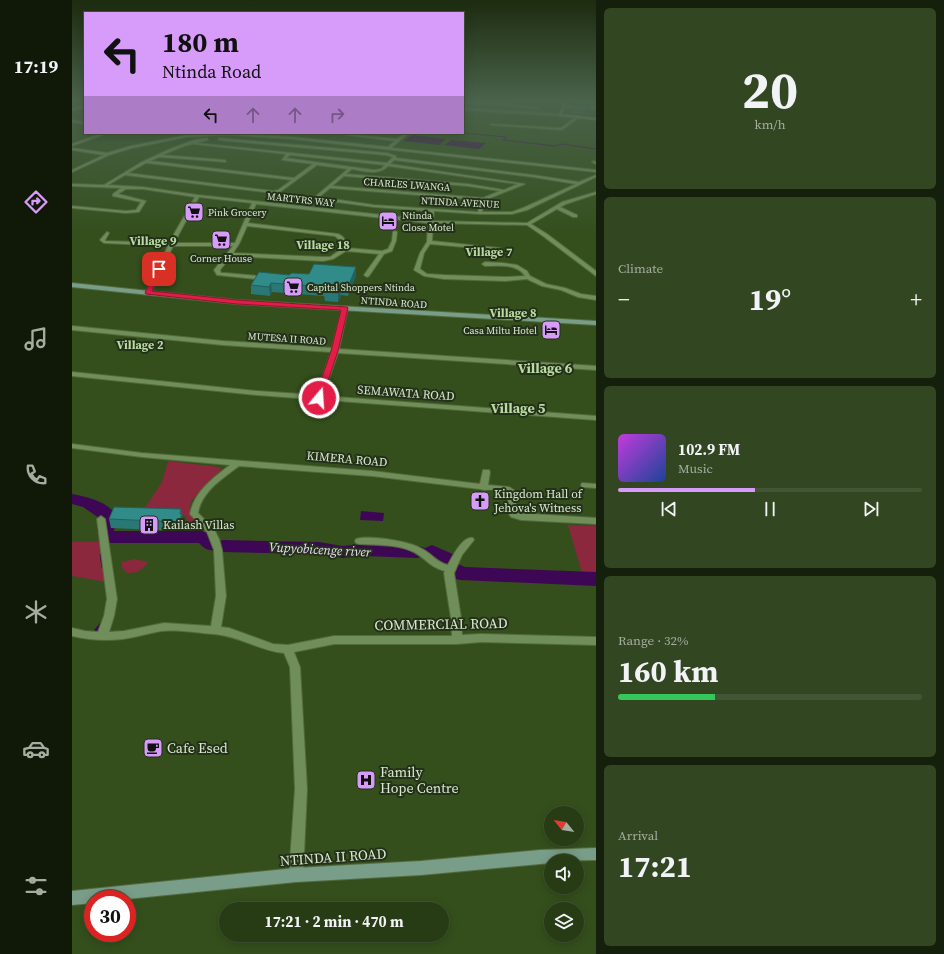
<!DOCTYPE html>
<meta charset="utf-8">
<style>
body{margin:0;font-family:"Source Serif 4",serif;background:#334622;color:#f1f3f6;height:100vh;display:flex;flex-direction:column;font-size:15px;white-space:nowrap}
*{box-sizing:border-box;margin:0}
p{font-size:13px;color:#a4ada0}
.icon{flex:none;width:22px;height:22px;fill:none;stroke:currentColor;stroke-width:2;stroke-linecap:round;stroke-linejoin:round}
.map{position:relative;flex:1;overflow:hidden}
.details{display:flex;flex-direction:column;gap:8px;padding:8px;background:#15200c;width:348px}
.details>*{flex:none}
.top-card{position:absolute;left:12px;top:12px;width:380px;height:122px;border-radius:0px;box-shadow:0 2px 10px #0003,0 0 0 1px #435534;background:#d79bf9;color:#111;overflow:hidden}
.needle{width:26px;rotate:300deg}
.controls{position:absolute;left:472px;top:806px;display:grid;gap:8px}
.controls a{display:grid;place-items:center;width:40px;height:40px;border-radius:50%;background:#273b15;box-shadow:0 2px 10px #0003,0 0 0 1px #435534;font-size:20px}
.speed{position:absolute;left:12px;top:890px;display:flex;gap:8px;font-size:20px;font-weight:700;text-align:center}
.speed>*{display:grid;place-content:center;width:52px;height:52px;border-radius:50%;background:#273b15;box-shadow:0 2px 10px #0003,0 0 0 1px #435534;line-height:1}
.speed .limit{border:6px solid #d22;background:#fff;color:#111}
.pin{position:absolute;display:grid;place-items:center;width:34px;height:34px;color:#fff;margin:-17px;border-radius:8px;box-shadow:0 2px 6px #0006}
.me{position:absolute;width:44px;margin:-22px;rotate:18deg;stroke-linejoin:round;filter:drop-shadow(0 0 3px #0008)}
.turn{display:flex;align-items:center;gap:14px;height:84px;padding:0 12px;font-size:18px}
.turn .icon{width:52px;height:52px;stroke-width:2.5}
.turn b{display:block;font-size:28px;line-height:34px}
.lanes{display:flex;align-items:center;height:38px;padding:0 12px;background:#0003;justify-content:center;gap:20px;direction:ltr}
.lanes .off{opacity:.35}
.big{font-size:30px;font-weight:700;line-height:1.1}
.details .tile{flex:1;display:flex;flex-direction:column;justify-content:center;gap:6px;min-width:0;padding:0 14px;border-radius:6px;background:#334622}
.details .dial{align-items:center;gap:0}
.dial b{font-size:52px;line-height:1}
.song{display:flex;align-items:center;gap:12px}
.cover{width:48px;height:48px;border-radius:6px;background:linear-gradient(135deg,hsl(290 70% 55%),hsl(220 70% 35%))}
.played{height:4px;border-radius:2px;background:linear-gradient(90deg,#d79bf9 45%,#435534 45%)}
.keys{display:flex;justify-content:space-around;direction:ltr}
.heat{display:flex;justify-content:space-between;align-items:center;font-size:22px;direction:ltr}
.charge{height:6px;border-radius:3px;background:linear-gradient(90deg,#34c759 32%,#435534 0)}
.trip{position:absolute;left:147px;top:902px;width:230px;height:40px;border-radius:20px;background:#273b15;box-shadow:0 2px 10px #0003,0 0 0 1px #435534;font-weight:700;line-height:40px;text-align:center}
main{display:flex;flex:1;min-height:0}
.tab-bar{display:flex;flex-direction:column;width:72px;justify-content:space-around;align-items:center;background:#101808;color:#a4ada0}
.tab-bar .icon{width:28px;height:28px}
.tab-bar .selected{color:#d79bf9}
.tab-bar b{font-size:18px;color:#f1f3f6}
.map>svg:first-child{display:block}
.green{fill:#8b283d}
.water{fill:#3e0755}
.lines{fill:none;stroke-linecap:round;stroke-linejoin:round}
.stream-far2{stroke:#3e0755;stroke-width:1}
.stream-far1{stroke:#3e0755;stroke-width:2.5}
.stream{stroke:#3e0755;stroke-width:3}
.river{fill:#3e0755;fill-rule:evenodd}
.street-casing{stroke:#546a3d;stroke-width:2}
.secondary-casing{stroke:#546a3d;stroke-width:2}
.street{fill:#708e59;fill-rule:evenodd}
.secondary{fill:#789d89;fill-rule:evenodd}
.wall{fill:#2a7875}
.shaded-wall{fill:#22615f}
.building{fill:#318b88;stroke:#22615f}
.route{fill:#e11d48;stroke:#92132f}
.labels{text-anchor:middle;stroke-width:4;stroke-linejoin:round;paint-order:stroke}
.far-street-label{font-size:10px;fill:#d8e9cc;stroke:#24311a}
.far-poi-label{font-size:10px;fill:#d8e9cc;stroke:#24311a;text-anchor:start}
.far-quarter-label{font-size:12px;font-weight:bold;fill:#badba2;stroke:#24311a}
.street-label{font-size:12px;fill:#d8e9cc;stroke:#24311a}
.poi-label{font-size:12px;fill:#d8e9cc;stroke:#24311a;text-anchor:start}
.water-label{font-size:13px;font-style:italic;fill:#edddf7;stroke:#24311a}
.quarter-label{font-size:14px;font-weight:bold;fill:#badba2;stroke:#24311a}
.near-street-label{font-size:14px;fill:#d8e9cc;stroke:#24311a}
.near-poi-label{font-size:14px;fill:#d8e9cc;stroke:#24311a;text-anchor:start}
</style>
<main>
<nav class="tab-bar">
<b>17:19</b>
<svg class="icon selected" aria-label="directions" viewBox="0 0 24 24"><path d="M12 3l9 9-9 9-9-9zM9 14v-3h6M13 9l2 2-2 2"/></svg>
<svg class="icon" aria-label="music" viewBox="0 0 24 24"><path d="M9 18V5l10-2v13"/><circle cx="6" cy="18" r="3"/><circle cx="16" cy="16" r="3"/></svg>
<svg class="icon" aria-label="phone" viewBox="0 0 24 24"><path d="M5 4h4l2 5-3 2q2 4 5 5l2-3 5 2v4C11 20 4 13 5 4z"/></svg>
<svg class="icon" aria-label="climate" viewBox="0 0 24 24"><path d="M12 3v18M4 7l16 10M4 17L20 7"/></svg>
<svg class="icon" aria-label="car" viewBox="0 0 24 24"><path d="M5 17H2v-5l4-1 3-4h7l3 4 3 1v5h-3M9 17h6M6 11h13"/><circle cx="7" cy="17" r="2"/><circle cx="17" cy="17" r="2"/></svg>
<svg class="icon" aria-label="filters" viewBox="0 0 24 24"><path d="M4 7h16M4 17h16"/><circle cx="9" cy="7" r="2"/><circle cx="15" cy="17" r="2"/></svg>
</nav>
<div class="map">
<svg width="524" height="954" viewBox="0 0 524 954">
<rect width="100%" height="100%" fill="#344f1c"/>
<g class="green">
<path d="M96 461 146 467 150 469 119 501C115 517 127 524 137 535L118 536 114 516 69 514 90 482Z"/>
<polygon points="496,525 524,526 524,574 510,573"/>
<polygon points="0,542 28,542 35,582 0,576"/>
<path d="M63 559 76 562C71 570 65 573 55 573L50 568V562Z"/>
</g>
<g class="water">
<polygon points="340,135 374,139 367,145 332,141"/>
<polygon points="380,140 414,143 407,149 372,145"/>
<polygon points="289,511 312,513 311,521 288,520"/>
</g>
<g class="lines">
<polyline class="stream-far2" points="391,133 435,137 431,140 483,146 490,144 524,149"/>
<polyline class="stream-far1" points="29,555 30,561"/>
<g class="stream">
<polyline points="30,560 31,567"/>
<polyline points="24,630 30,623"/>
</g>
<g class="river">
<path d="M0 494C16 497 35 501 45 516L42 531H130L140 535 145 542 151 540 247 542 270 546 292 544 346 546 353 548 360 545 383 555 386 559 383 563 377 565 371 563 353 555 346 558 292 556 270 558 247 554 151 552C139 549 136 553 127 543H38L32 541 29 537 31 535 28 534 25 530 27 518 11 507 0 504Z"/>
<polygon points="386,564 393,567 524,572 524,586 388,580 381,578 377,570 379,565"/>
</g>
<defs>
<g id="street">
<polygon points="409,100 411,100 411,101 467,108 466,109 410,103 406,105 391,104 391,102 406,103 409,102"/>
<polygon points="492,105 524,107 524,109 491,107"/>
<polygon points="4,107 13,108 13,110 4,109"/>
<polygon points="391,108 487,114 489,115 487,116 391,110"/>
<polygon points="505,116 508,117 490,130 418,125 420,124 489,128"/>
<polygon points="0,120 13,122 13,124 0,122"/>
<polygon points="31,133 36,133 0,146 0,144"/>
<polygon points="155,133 220,137 316,147 323,141 259,133 325,139 333,133 337,133 319,148 524,170 524,172 220,139 155,135 115,137 60,148 37,155 0,172 0,170 32,155 0,150 0,148 35,153 59,146 115,135"/>
<path d="M135 138 136 140 112 146 90 155 153 160 154 162 87 157 78 161 222 178 241 164 210 160 214 154 122 144 124 143 315 163 321 157 314 155 146 140 147 138 315 153 324 156V158L461 175 507 182 524 175V177L455 210 440 214H408L362 211 361 221 455 223 490 202 524 192V194L494 204 488 207 505 215V217H501L485 209 459 224 475 234 524 271V276L471 236 455 225 361 223 360 241 427 248 429 249 427 250 358 244 352 253 348 269 355 274 372 275 434 277 453 276C445 263 426 266 413 266L410 264 413 262 431 263 445 265 455 271 458 276 474 284 493 288 509 294 524 296V300L506 297 489 290 470 286 455 279 434 281 372 279 352 276 342 270 348 253 355 242 356 223 184 204 176 223 266 234C272 236 275 242 275 248L310 251 316 249 320 241 321 232 323 231 325 232 324 241 320 251 312 254 297 276 295 277 292 275 307 254 274 251 261 259 251 261 159 256 148 270 149 273H153L197 277 198 278 195 280 145 275 142 270 161 246H101L79 293 74 294 73 293 96 246 32 243 28 240 35 232 37 233 33 240V241L97 243 123 197 71 189H54L46 194 74 201 67 212 54 213 0 208V206L54 211 64 210 69 202 41 196V194L49 188 0 186V184L32 185 68 163 96 150 122 140ZM218 155 313 165 309 169 302 170 214 158ZM322 160 461 177 504 184 451 208 440 212H410L413 200 453 184 318 164ZM74 163H75L220 180 206 190 201 191 56 173ZM245 165 276 169 243 197V199L302 207 358 211 357 220 126 195 71 187 36 185 53 175 201 193 208 192ZM316 166 446 184 432 190 396 184 274 174 280 169C292 171 306 176 316 166ZM272 176 396 186 428 191 411 198 260 186ZM258 188 409 200 406 212 302 205 247 197ZM127 197 180 203 163 243H102ZM175 226 263 236 271 243V248L258 257H251L161 253 167 244Z"/>
<polygon points="522,161 524,162 524,164 520,162"/>
<polygon points="273,306 276,308 267,349 524,366 524,370 266,353 251,396 524,416 524,420 185,395 0,376 0,372 185,391 244,395 259,352 151,345 0,330 0,326 151,341 260,348 270,308"/>
<path d="M0 444 70 453 300 471 408 484 411 470H417L418 472 416 485 437 487 445 492 443 511 445 513 524 518V524L449 520 439 517 435 511 437 493C430 490 419 489 412 490L408 489 300 476 167 466C150 479 130 491 126 513L142 529 147 539 150 550 154 596 149 627 157 628 201 644 216 645 262 636H380L379 618 372 573 373 571C357 567 355 559 342 552 326 544 305 545 287 544L284 543 283 541 284 539C297 535 338 541 350 549 360 554 365 563 376 565 380 557 391 535 401 538L402 540 390 555 382 573 389 618 390 635 409 634 524 637V645L409 642 385 644H262L222 652 228 667 235 789 231 875 229 880 224 882 219 880 217 875 223 789 218 667 212 653C188 651 167 636 142 634 128 633 103 629 90 631 77 633 65 637 51 639 34 641 17 640 0 636V628L13 631 26 632 32 616 35 599 25 519 29 516 33 519 45 599 42 616 37 632 52 631 92 623 139 626 144 596 142 550 135 532 118 514C122 492 141 478 158 465L70 457 0 448Z"/>
<polygon points="510,483 524,484 524,488 510,487 509,485"/>
</g>
<g id="secondary">
<polygon points="488,100 491,100 493,106 489,114 524,118 524,120 486,116 491,106"/>
<polygon points="13,104 13,106 0,111 0,109"/>
<polygon points="0,283 165,300 524,321 524,325 165,304 0,287"/>
<polygon points="524,848 524,860 479,861 479,863 349,875 224,882 55,899 21,899 21,903 0,905 0,891 224,868 349,861 468,850"/>
</g>
</defs>
<use href="#street" class="street-casing"/>
<use href="#secondary" class="secondary-casing"/>
<use href="#street" class="street"/>
<use href="#secondary" class="secondary"/>
</g>
<g class="wall">
<polygon points="503,100 524,100 524,105 523,105 504,104 504,103 502,103"/>
<polygon points="501,110 517,110 512,114 501,113"/>
<polygon points="284,267 284,276 276,296 269,295 266,302 253,301 252,296 200,292 198,296 179,294 179,285 217,275 237,274"/>
<polygon points="109,509 111,522 108,531 39,528 37,519"/>
</g>
<g class="shaded-wall">
<polygon points="518,107 517,110 512,114 512,111"/>
<polygon points="284,267 284,276 276,296 276,287"/>
<polygon points="199,283 200,292 198,296 197,287"/>
<polygon points="269,287 269,295 266,302 266,293"/>
<polygon points="109,509 111,522 108,531 107,522"/>
</g>
<g class="building">
<polygon points="505,100 524,100 524,102 504,101"/>
<polygon points="503,106 518,107 512,111 501,110"/>
<polygon points="242,264 284,267 276,287 269,287 266,293 252,292 255,287 199,283 197,287 179,285 187,272 217,275 220,273 237,274"/>
<polygon points="42,507 109,509 108,514 110,514 107,522 37,519"/>
</g>
<linearGradient id="sky" x2="0" y2="1"><stop stop-color="#1d2b0f"/><stop offset="0.43" stop-color="#4a634b"/><stop offset="1" stop-color="#4a634b" stop-opacity="0"/></linearGradient>
<rect width="524" height="234" fill="url(#sky)"/>
<polygon class="route" points="87,267 90,269 80,291 165,300 275,307 276,308 266,351 250,399 247,400 243,398 259,351 269,310 165,304 74,294 73,293 84,269"/>
<defs>
<symbol id="supermarket-square" viewBox="-11 -11 22 22"><rect x="-9" y="-9" width="18" height="18" rx="4" fill="#d79bf9" stroke="#24311a"/><path d="M-6-5.5h2.5l.6 2H6L4.5 2H-2.5L-4.4-4H-6ZM-1.5 3.2a1.3 1.3 0 1 0 .1 0ZM3 3.2a1.3 1.3 0 1 0 .1 0Z" fill="#111"/></symbol>
<symbol id="hotel-square" viewBox="-11 -11 22 22"><rect x="-9" y="-9" width="18" height="18" rx="4" fill="#d79bf9" stroke="#24311a"/><path d="M-6-4.5h1.5V1H6V5H4.5V3h-9V5H-6ZM-4 0a1.8 1.8 0 1 1 3.6 0ZM.5 0V-2.5h3Q6-2.5 6 0Z" fill="#111"/></symbol>
<symbol id="church-square" viewBox="-11 -11 22 22"><rect x="-9" y="-9" width="18" height="18" rx="4" fill="#d79bf9" stroke="#24311a"/><path d="M-1.2-6h2.4v3.5h3.3v2.4h-3.3V6h-2.4V-.1h-3.3v-2.4h3.3Z" fill="#111"/></symbol>
<symbol id="building-square" viewBox="-11 -11 22 22"><rect x="-9" y="-9" width="18" height="18" rx="4" fill="#d79bf9" stroke="#24311a"/><path d="M-4-6H4V6H1V3H-1V6H-4ZM-2.5-4.3h1.7v1.8h-1.7ZM.8-4.3h1.7v1.8H.8ZM-2.5-1h1.7V.8h-1.7ZM.8-1h1.7V.8H.8Z" fill="#111"/></symbol>
<symbol id="cafe-square" viewBox="-11 -11 22 22"><rect x="-9" y="-9" width="18" height="18" rx="4" fill="#d79bf9" stroke="#24311a"/><path d="M-5.5-4.5H6V0H3Q3 3.5 0 3.5H-2.5Q-5.5 3.5-5.5 0ZM3-3.2v2h1.7v-2ZM-6 4.5H4V6H-6Z" fill="#111"/></symbol>
<symbol id="hospital-square" viewBox="-11 -11 22 22"><rect x="-9" y="-9" width="18" height="18" rx="4" fill="#d79bf9" stroke="#24311a"/><path d="M-5-5h3v3.5h4V-5h3V5h-3V1.5h-4V5h-3Z" fill="#111"/></symbol>
</defs>
<g fill-rule="evenodd">
<use href="#supermarket-square" x="111" y="201" width="22" height="22"/>
<use href="#hotel-square" x="305" y="210" width="22" height="22"/>
<use href="#supermarket-square" x="138" y="229" width="22" height="22"/>
<use href="#supermarket-square" x="210" y="276" width="22" height="22"/>
<use href="#hotel-square" x="468" y="319" width="22" height="22"/>
<use href="#church-square" x="397" y="490" width="22" height="22"/>
<use href="#building-square" x="66" y="514" width="22" height="22"/>
<use href="#cafe-square" x="70" y="737" width="22" height="22"/>
<use href="#hospital-square" x="283" y="769" width="22" height="22"/>
</g>
<g class="labels">
<g class="far-street-label">
<text transform="translate(335 184) rotate(4)" y="4">CHARLES LWANGA</text>
<text transform="translate(229 199) rotate(6)" y="4">MARTYRS WAY</text>
<text transform="translate(388 202) rotate(3)" y="4">NTINDA AVENUE</text>
<text transform="translate(322 302) rotate(4)" y="4">NTINDA ROAD</text>
<text transform="translate(215 338) rotate(4)" y="4">MUTESA II ROAD</text>
</g>
<g class="far-poi-label">
<text x="136" y="216">Pink Grocery</text>
<text x="330" y="219">Ntinda<tspan x="330" dy="12">Close Motel</tspan></text>
<text x="149" y="262" text-anchor="middle">Corner House</text>
<text x="235" y="291">Capital Shoppers Ntinda</text>
<text x="465" y="334" text-anchor="end">Casa Miltu Hotel</text>
</g>
<g class="far-quarter-label">
<text x="81" y="245">Village 9</text>
<text x="251" y="249">Village 18</text>
<text x="417" y="256">Village 7</text>
<text x="441" y="317">Village 8</text>
<text x="68" y="349">Village 2</text>
</g>
<g class="street-label">
<text transform="translate(334 393) rotate(4)" y="4">SEMAWATA ROAD</text>
<text transform="translate(275 459) rotate(5)" y="4">KIMERA ROAD</text>
</g>
<g class="poi-label">
<text x="422" y="498">Kingdom Hall of<tspan x="422" dy="14">Jehova's Witness</tspan></text>
<text x="91" y="529">Kailash Villas</text>
</g>
<g class="water-label">
<text transform="translate(248 549) rotate(3)" y="5">Vupyobicenge river</text>
</g>
<g class="quarter-label">
<text x="473" y="373">Village 6</text>
<text x="446" y="413">Village 5</text>
</g>
<g class="near-street-label">
<text transform="translate(369 624) rotate(-1)" y="5">COMMERCIAL ROAD</text>
<text transform="translate(261 857) rotate(-4)" y="5">NTINDA II ROAD</text>
</g>
<g class="near-poi-label">
<text x="95" y="753">Cafe Esed</text>
<text x="308" y="777">Family<tspan x="308" dy="16">Hope Centre</tspan></text>
</g>
</g>
</svg>
<div class="controls">
<a><svg class="needle" viewBox="-14 -14 28 28"><path d="M0-13l5 13h-10z" fill="#e53935"/><path d="M0 13l5-13h-10z" fill="#a4ada0"/></svg></a>
<a><svg class="icon" aria-label="sound" viewBox="0 0 24 24"><path d="M4 9h4l5-4v14l-5-4H4zM17 9q2 3 0 6"/></svg></a>
<a><svg class="icon" aria-label="layers" viewBox="0 0 24 24"><path d="M12 4l9 5-9 5-9-5zM3 14l9 5 9-5"/></svg></a>
</div>
<div class="speed"><div class="limit">30</div></div>
<div class="pin" style="left:87px;top:269px;background:#d93025"><svg class="icon" aria-label="arrive" viewBox="0 0 24 24"><path d="M6 21V4h12l-3 4 3 4H6"/></svg></div>
<svg class="me" style="left:247px;top:398px" viewBox="-20 -20 40 40"><circle r="17" fill="#e11d48" stroke="#fff" stroke-width="3"/><path d="M0-11L8 9 0 5-8 9z" fill="#fff"/></svg>
<div class="trip">17:21 · 2 min · 470 m</div>
<div class="top-card">
<div class="turn"><svg class="icon" aria-label="left" viewBox="0 0 24 24"><path d="M17 20v-9H6M10 6l-5 5 5 5"/></svg><div><b>180 m</b>Ntinda Road</div></div>
<div class="lanes"><svg class="icon" aria-label="left" viewBox="0 0 24 24"><path d="M17 20v-9H6M10 6l-5 5 5 5"/></svg><svg class="icon off" aria-label="ahead" viewBox="0 0 24 24"><path d="M12 20V5M6 11l6-6 6 6"/></svg><svg class="icon off" aria-label="ahead" viewBox="0 0 24 24"><path d="M12 20V5M6 11l6-6 6 6"/></svg><svg class="icon off" aria-label="right" viewBox="0 0 24 24"><path d="M7 20v-9h11M14 6l5 5-5 5"/></svg></div>
</div>
</div>
<section class="details">
<div class="tile dial"><b>20</b><p>km/h</p></div>
<div class="tile"><p>Climate</p>
<div class="heat"><a>−</a><b class="big">19°</b><a>+</a></div>
</div>
<div class="tile">
<div class="song"><i class="cover"></i><div><b>102.9 FM</b><p>Music</p></div></div>
<div class="played"></div>
<div class="keys"><svg class="icon" aria-label="previous" viewBox="0 0 24 24"><path d="M18 5L8 12l10 7zM5 5v14"/></svg><svg class="icon" aria-label="pause" viewBox="0 0 24 24"><path d="M8 5v14M16 5v14"/></svg><svg class="icon" aria-label="next" viewBox="0 0 24 24"><path d="M6 5l10 7-10 7zM19 5v14"/></svg></div>
</div>
<div class="tile"><p>Range · 32%</p><b class="big">160 km</b><div class="charge"></div></div>
<div class="tile"><p>Arrival</p><b class="big">17:21</b></div>
</section>
</main>
